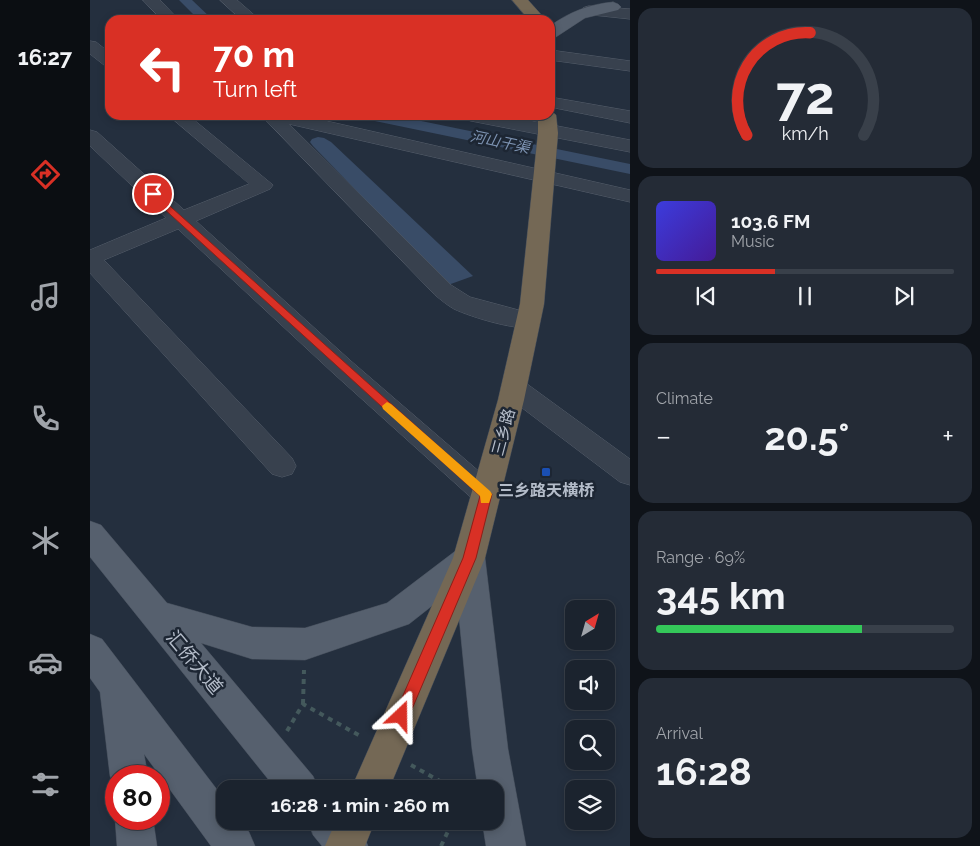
<!DOCTYPE html>
<meta charset="utf-8">
<style>
body{margin:0;font-family:Raleway,"Noto Sans SC",sans-serif;background:#242b36;color:#f1f3f6;height:100vh;display:flex;flex-direction:column;font-size:19px;white-space:nowrap}
*{box-sizing:border-box;margin:0}
p{font-size:16px;color:#a0a4aa}
.icon{flex:none;width:28px;height:28px;fill:none;stroke:currentColor;stroke-width:2;stroke-linecap:round;stroke-linejoin:round}
.map{position:relative;flex:1;overflow:hidden}
.side{display:flex;flex-direction:column;gap:8px;padding:8px;background:#0f1319;width:350px}
.side>*{flex:none}
.hud{position:absolute;left:15px;top:15px;width:450px;height:105px;border-radius:15px;box-shadow:0 2px 8px #0003,0 0 0 1px #39404a;background:#d93025;color:#fff;overflow:hidden}
.needle{width:32px;rotate:37deg}
.tools{position:absolute;left:475px;top:600px;display:grid;gap:10px}
.tools a{display:grid;place-items:center;width:50px;height:50px;border-radius:10px;background:#1b232e;box-shadow:0 2px 8px #0003,0 0 0 1px #39404a;font-size:25px}
.speed{position:absolute;left:15px;top:765px;display:flex;gap:10px;font-size:25px;font-weight:700;text-align:center}
.speed>*{display:grid;place-content:center;width:65px;height:65px;border-radius:50%;background:#1b232e;box-shadow:0 2px 8px #0003,0 0 0 1px #39404a;line-height:1}
.speed .limit{border:8px solid #d22;background:#fff;color:#111}
.pin{position:absolute;display:grid;place-items:center;width:42px;height:42px;color:#fff;margin:-21px;border:2px solid #fff;border-radius:50%;box-shadow:0 1px 5px #0007}
.me{position:absolute;width:55px;margin:-28px;rotate:23deg;stroke-linejoin:round;filter:drop-shadow(0 0 4px #0008)}
.turn{display:flex;align-items:center;gap:18px;height:105px;padding:0 25px;font-size:22px}
.turn .icon{width:65px;height:65px;stroke-width:2.5}
.turn b{display:block;font-size:35px;line-height:42px}
.big{font-size:38px;font-weight:700;line-height:1.1}
.side .tile{flex:1;display:flex;flex-direction:column;justify-content:center;gap:8px;min-width:0;padding:0 18px;border-radius:15px;background:#242b36}
.side .dial{align-items:center;gap:0}
.dial svg{height:130px;overflow:visible;fill:none;stroke:#39404a;stroke-width:7;stroke-linecap:round;text-anchor:middle}
.dial text{fill:#f1f3f6;stroke:none}
.song{display:flex;align-items:center;gap:15px}
.cover{width:60px;height:60px;border-radius:8px;background:linear-gradient(135deg,hsl(240 70% 55%),hsl(260 70% 35%))}
.played{height:5px;border-radius:2px;background:linear-gradient(90deg,#d93025 40%,#39404a 40%)}
.keys{display:flex;justify-content:space-around;direction:ltr}
.heat{display:flex;justify-content:space-between;align-items:center;font-size:28px;direction:ltr}
.charge{height:8px;border-radius:4px;background:linear-gradient(90deg,#34c759 69%,#39404a 0)}
.trip{position:absolute;left:126px;top:780px;width:288px;height:50px;border-radius:15px;background:#1b232e;box-shadow:0 2px 8px #0003,0 0 0 1px #39404a;font-weight:700;line-height:50px;text-align:center}
main{display:flex;flex:1;min-height:0}
.tabs{display:flex;flex-direction:column;width:90px;justify-content:space-around;align-items:center;background:#0b0e12;color:#a0a4aa}
.tabs .icon{width:35px;height:35px}
.tabs .current{color:#d93025}
.tabs b{font-size:22px;color:#f1f3f6}
.map>svg:first-child{display:block}
.water{fill:#394c67}
.lines{fill:none;stroke-linecap:round;stroke-linejoin:round}
.canal{fill:#394c67;fill-rule:evenodd}
.minor-casing{stroke:#565f6c;stroke-width:1}
.major-casing{stroke:#414a57;stroke-width:1}
.highway-casing{stroke:#434c59;stroke-width:1}
.path{stroke:#44595c;stroke-width:4;stroke-dasharray:5 5;stroke-linecap:butt}
.minor{fill:#38414e;fill-rule:evenodd}
.major{fill:#56606e;fill-rule:evenodd}
.highway{fill:#746855;fill-rule:evenodd}
.route{fill:#d93025;stroke:#8d1f18}
.slow{fill:#f59e0b}
.transit-dot{fill:#1a4fb4;stroke:#1d2633;stroke-width:2}
.labels{text-anchor:middle;stroke-width:5;stroke-linejoin:round;paint-order:stroke}
.far-water-label{font-size:15px;font-style:italic;fill:#7c92b1;stroke:#1d2633}
.street-label{font-size:16px;fill:#b4bcc9;stroke:#1d2633}
.poi-label{font-size:16px;font-weight:bold;fill:#b4bcc9;stroke:#1d2633}
.near-street-label{font-size:19px;fill:#b4bcc9;stroke:#1d2633}
</style>
<main>
<nav class="tabs">
<b>16:27</b>
<svg class="icon current" aria-label="directions" viewBox="0 0 24 24"><path d="M12 3l9 9-9 9-9-9zM9 14v-3h6M13 9l2 2-2 2"/></svg>
<svg class="icon" aria-label="music" viewBox="0 0 24 24"><path d="M9 18V5l10-2v13"/><circle cx="6" cy="18" r="3"/><circle cx="16" cy="16" r="3"/></svg>
<svg class="icon" aria-label="phone" viewBox="0 0 24 24"><path d="M5 4h4l2 5-3 2q2 4 5 5l2-3 5 2v4C11 20 4 13 5 4z"/></svg>
<svg class="icon" aria-label="climate" viewBox="0 0 24 24"><path d="M12 3v18M4 7l16 10M4 17L20 7"/></svg>
<svg class="icon" aria-label="car" viewBox="0 0 24 24"><path d="M5 17H2v-5l4-1 3-4h7l3 4 3 1v5h-3M9 17h6M6 11h13"/><circle cx="7" cy="17" r="2"/><circle cx="17" cy="17" r="2"/></svg>
<svg class="icon" aria-label="filters" viewBox="0 0 24 24"><path d="M4 7h16M4 17h16"/><circle cx="9" cy="7" r="2"/><circle cx="15" cy="17" r="2"/></svg>
</nav>
<div class="map">
<svg width="540" height="846" viewBox="0 0 540 846">
<rect width="100%" height="100%" fill="#242f3e"/>
<polygon class="water" points="228,137 234,138 241,142 383,276 358,285 223,146 220,142 222,139"/>
<g class="lines">
<g class="canal">
<polygon points="89,0 102,0 123,20 109,20"/>
<polygon points="272,115 302,115 540,164 540,174 280,120 275,118"/>
</g>
<defs>
<g id="minor">
<polygon points="53,0 70,0 89,20 72,20"/>
<polygon points="130,0 147,0 170,20 152,20"/>
<polygon points="499,6 540,9 540,19 493,14 491,11 493,8"/>
<polygon points="0,41 6,42 20,53 20,66 14,65 0,54"/>
<polygon points="460,50 540,61 540,71 460,60"/>
<polygon points="460,97 540,111 540,123 460,107"/>
<polygon points="78,115 98,115 183,185 180,189 106,221 261,361 406,486 411,494 406,502 396,506 386,502 243,373 88,229 14,260 202,458 206,466 202,474 192,477 182,474 0,273 0,250 76,218 0,146 0,130 7,132 94,210 159,184"/>
<path d="M171 115H210L540 190V202L199 124 361 285 380 297 447 315 450 321 447 327C429 332 381 317 364 309 357 305 351 300 345 295Z"/>
<polygon points="372,115 410,115 540,140 540,152 381,121 374,119"/>
<polygon points="424,379 433,381 540,459 540,485 530,482 415,395 411,388 415,381"/>
</g>
<g id="major">
<path d="M523 2 528 4 531 7 528 10 495 18 466 37 460 39V26C479 12 500 4 523 2Z"/>
<polygon points="0,521 11,525 77,603 162,627 215,628 297,603 368,549 379,545 390,549 395,558 418,749 436,846 396,846 392,821 405,821 405,789 388,789 382,749 366,587 319,624 215,660 162,659 111,643 223,776 229,789 186,789 0,557"/>
<polygon points="0,634 12,639 135,800 135,821 151,821 159,832 165,846 121,846 54,754 58,776 26,776 26,789 20,776 10,692 0,678"/>
<polygon points="26,815 26,819 63,819 67,846 27,846 25,819"/>
<polygon points="218,821 263,821 272,832 278,846 232,846 223,835"/>
</g>
<g id="highway">
<polygon points="422,0 438,0 456,20 439,20"/>
<polygon points="460,110 466,115 468,133 454,304 434,400 395,558 299,789 261,789 363,558 408,400 430,304 448,133 448,115 460,115"/>
<polygon points="246,821 285,821 275,846 235,846"/>
</g>
</defs>
<use href="#minor" class="minor-casing"/>
<use href="#major" class="major-casing"/>
<use href="#highway" class="highway-casing"/>
<g class="path">
<polyline points="213,704 214,670"/>
<polyline points="197,731 213,704 272,737"/>
<polyline points="321,765 364,789"/>
<polyline points="351,846 363,821"/>
</g>
<use href="#minor" class="minor"/>
<use href="#major" class="major"/>
<use href="#highway" class="highway"/>
</g>
<polygon class="route" points="63,191 402,494 386,558 317,721 311,723 306,721 304,716 373,558 390,496 60,196 59,194"/>
<polygon class="slow" points="297,402 301,404 400,491 402,494 399,503 391,503 390,496 293,409 292,406"/>
<rect class="transit-dot" x="451" y="467" width="10" height="10" rx="2.5"/>
<g class="labels">
<g class="far-water-label">
<text transform="translate(410 142) rotate(12)" y="5">河山干渠</text>
</g>
<g class="street-label">
<text transform="translate(413 432) rotate(-75)" y="6">三乡路</text>
</g>
<g class="poi-label">
<text x="456" y="496">三乡路天横桥</text>
</g>
<g class="near-street-label">
<text transform="translate(105 662) rotate(50)" y="7">汇侨大道</text>
</g>
</g>
</svg>
<div class="tools">
<a><svg class="needle" viewBox="-14 -14 28 28"><path d="M0-13l5 13h-10z" fill="#e53935"/><path d="M0 13l5-13h-10z" fill="#a0a4aa"/></svg></a>
<a><svg class="icon" aria-label="sound" viewBox="0 0 24 24"><path d="M4 9h4l5-4v14l-5-4H4zM17 9q2 3 0 6"/></svg></a>
<a><svg class="icon" aria-label="search" viewBox="0 0 24 24"><circle cx="10" cy="10" r="6"/><path d="M15 15l6 6"/></svg></a>
<a><svg class="icon" aria-label="layers" viewBox="0 0 24 24"><path d="M12 4l9 5-9 5-9-5zM3 14l9 5 9-5"/></svg></a>
</div>
<div class="speed"><div class="limit">80</div></div>
<div class="pin" style="left:63px;top:194px;background:#d93025"><svg class="icon" aria-label="arrive" viewBox="0 0 24 24"><path d="M6 21V4h12l-3 4 3 4H6"/></svg></div>
<svg class="me" style="left:311px;top:716px" viewBox="-20 -20 40 40"><path d="M0-17L14 15 0 8-14 15z" fill="#d93025" stroke="#fff" stroke-width="4"/></svg>
<div class="trip">16:28 · 1 min · 260 m</div>
<div class="hud">
<div class="turn"><svg class="icon" aria-label="left" viewBox="0 0 24 24"><path d="M17 20v-9H6M10 6l-5 5 5 5"/></svg><div><b>70 m</b>Turn left</div></div>
</div>
</div>
<section class="side">
<div class="tile dial"><svg viewBox="0 0 100 80">
<path d="M14 69A42 42 0 1 1 86 69"/>
<path d="M14 69A42 42 0 0 1 53 6" stroke="#d93025"/>
<text x="50" y="56" font-size="32" font-weight="700">72</text>
<text x="50" y="72" font-size="11">km/h</text>
</svg></div>
<div class="tile">
<div class="song"><i class="cover"></i><div><b>103.6 FM</b><p>Music</p></div></div>
<div class="played"></div>
<div class="keys"><svg class="icon" aria-label="previous" viewBox="0 0 24 24"><path d="M18 5L8 12l10 7zM5 5v14"/></svg><svg class="icon" aria-label="pause" viewBox="0 0 24 24"><path d="M8 5v14M16 5v14"/></svg><svg class="icon" aria-label="next" viewBox="0 0 24 24"><path d="M6 5l10 7-10 7zM19 5v14"/></svg></div>
</div>
<div class="tile"><p>Climate</p>
<div class="heat"><a>−</a><b class="big">20.5°</b><a>+</a></div>
</div>
<div class="tile"><p>Range · 69%</p><b class="big">345 km</b><div class="charge"></div></div>
<div class="tile"><p>Arrival</p><b class="big">16:28</b></div>
</section>
</main>
